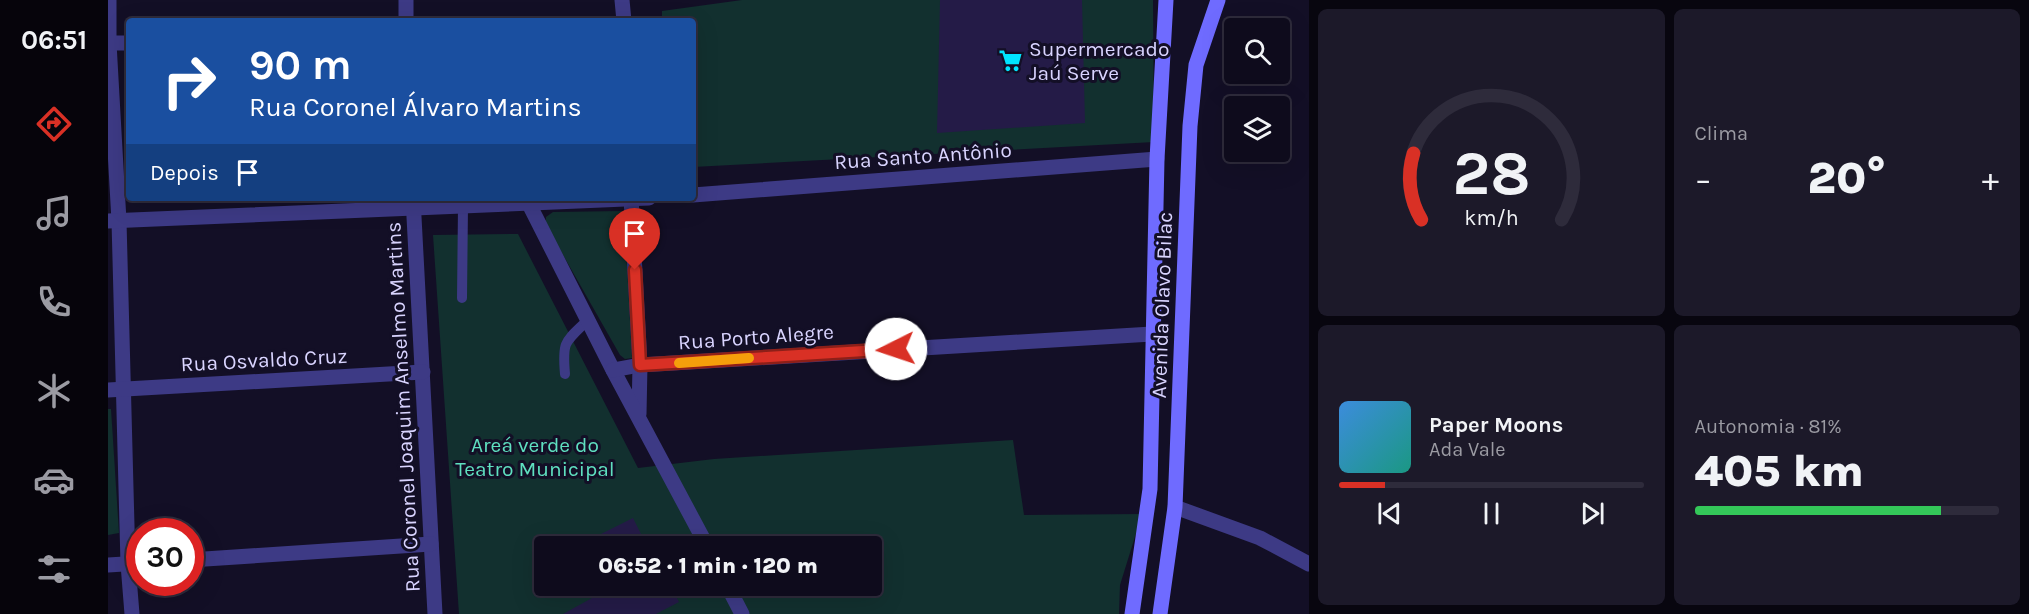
<!DOCTYPE html>
<html lang="pt">
<meta charset="utf-8">
<style>
body{margin:0;font-family:Karla,sans-serif;background:#1c1929;color:#f1f3f6;height:100vh;display:flex;flex-direction:column;font-size:22px;white-space:nowrap}
*{box-sizing:border-box;margin:0}
p{font-size:20px;color:#9b9ba3}
.icon{flex:none;width:33px;height:33px;fill:none;stroke:currentColor;stroke-width:2;stroke-linecap:round;stroke-linejoin:round}
.map{position:relative;flex:1;overflow:hidden}
.sheet{display:flex;flex-direction:column;gap:9px;padding:9px;background:#08060f;width:720px}
.sheet>*{flex:none}
.top-card{position:absolute;left:18px;top:18px;width:570px;height:183px;border-radius:6px;box-shadow:0 6px 24px #0002,0 0 0 2px #2e2b3b;background:#1a4fa0;color:#fff;overflow:hidden}
.buttons{position:absolute;left:1116px;top:18px;display:grid;gap:12px}
.buttons a{display:grid;place-items:center;width:66px;height:66px;border-radius:6px;background:#0e0b1c;box-shadow:0 6px 24px #0002,0 0 0 2px #2e2b3b;font-size:30px}
.speed{position:absolute;left:18px;top:518px;display:flex;gap:12px;font-size:30px;font-weight:700;text-align:center}
.speed>*{display:grid;place-content:center;width:78px;height:78px;border-radius:50%;background:#0e0b1c;box-shadow:0 6px 24px #0002,0 0 0 2px #2e2b3b;line-height:1}
.speed .limit{border:9px solid #d22;background:#fff;color:#111}
.pin{position:absolute;display:grid;place-items:center;width:51px;height:51px;color:#fff;margin:-62px -26px;border-radius:50% 50% 50% 0;rotate:-45deg;box-shadow:0 0 6px #0007}
.pin .icon{rotate:45deg}
.me{position:absolute;width:66px;margin:-33px;rotate:266deg;stroke-linejoin:round;filter:drop-shadow(0 0 4px #0008)}
.turn{display:flex;align-items:center;gap:21px;height:126px;padding:0 24px;font-size:27px}
.turn .icon{width:78px;height:78px;stroke-width:2.5}
.turn b{display:block;font-size:42px;line-height:51px}
.then{display:flex;align-items:center;height:57px;padding:0 24px;background:#0003;gap:12px;font-size:22px}
.big{font-size:45px;font-weight:800;line-height:1.1}
.sheet .widget{flex:1;display:flex;flex-direction:column;justify-content:center;gap:9px;min-width:0;padding:0 21px;border-radius:9px;background:#1c1929}
.sheet .dial{align-items:center;gap:0}
.dial svg{height:156px;overflow:visible;fill:none;stroke:#2e2b3b;stroke-width:7;stroke-linecap:round;text-anchor:middle}
.dial text{fill:#f1f3f6;stroke:none}
.song{display:flex;align-items:center;gap:18px}
.cover{width:72px;height:72px;border-radius:9px;background:linear-gradient(135deg,hsl(210 70% 55%),hsl(170 70% 35%))}
.played{height:6px;border-radius:3px;background:linear-gradient(90deg,#d93025 15%,#2e2b3b 15%)}
.keys{display:flex;justify-content:space-around;direction:ltr}
.heat{display:flex;justify-content:space-between;align-items:center;font-size:33px;direction:ltr}
.charge{height:9px;border-radius:4px;background:linear-gradient(90deg,#34c759 81%,#2e2b3b 0)}
.sheet .tiles{flex:1;display:grid;gap:9px;grid-template-columns:repeat(2,1fr)}
.trip{position:absolute;left:426px;top:536px;width:348px;height:60px;border-radius:6px;background:#0e0b1c;box-shadow:0 6px 24px #0002,0 0 0 2px #2e2b3b;font-weight:800;line-height:60px;text-align:center}
main{display:flex;flex:1;min-height:0}
.menu{display:flex;flex-direction:column;width:108px;justify-content:space-around;align-items:center;background:#06040b;color:#9b9ba3}
.menu .icon{width:42px;height:42px}
.menu .selected{color:#d93025}
.menu b{font-size:27px;color:#f1f3f6}
.map>svg:first-child{display:block}
.green{fill:#12302f;fill-rule:evenodd}
.building{fill:#241b47}
.lines{fill:none;stroke-linecap:round;stroke-linejoin:round}
.service{stroke:#3d3a85;stroke-width:10}
.minor{stroke:#3d3a85;stroke-width:15}
.secondary{stroke:#6f6bff;stroke-width:15}
.route-casing{stroke:#8d1f18;stroke-width:15}
.route{stroke:#d93025;stroke-width:10}
.slow{stroke:#f59e0b;stroke-width:10}
.labels{text-anchor:middle;stroke-width:6;stroke-linejoin:round;paint-order:stroke}
.poi-label{font-size:21px;fill:#d9d4ff;stroke:#130f26;text-anchor:start}
.street-label{font-size:21px;fill:#d9d4ff;stroke:#130f26}
.park-label{font-size:21px;fill:#5fe0c0;stroke:#130f26}
</style>
<main>
<nav class="menu">
<b>06:51</b>
<svg class="icon selected" aria-label="directions" viewBox="0 0 24 24"><path d="M12 3l9 9-9 9-9-9zM9 14v-3h6M13 9l2 2-2 2"/></svg>
<svg class="icon" aria-label="music" viewBox="0 0 24 24"><path d="M9 18V5l10-2v13"/><circle cx="6" cy="18" r="3"/><circle cx="16" cy="16" r="3"/></svg>
<svg class="icon" aria-label="phone" viewBox="0 0 24 24"><path d="M5 4h4l2 5-3 2q2 4 5 5l2-3 5 2v4C11 20 4 13 5 4z"/></svg>
<svg class="icon" aria-label="climate" viewBox="0 0 24 24"><path d="M12 3v18M4 7l16 10M4 17L20 7"/></svg>
<svg class="icon" aria-label="car" viewBox="0 0 24 24"><path d="M5 17H2v-5l4-1 3-4h7l3 4 3 1v5h-3M9 17h6M6 11h13"/><circle cx="7" cy="17" r="2"/><circle cx="17" cy="17" r="2"/></svg>
<svg class="icon" aria-label="filters" viewBox="0 0 24 24"><path d="M4 7h16M4 17h16"/><circle cx="9" cy="7" r="2"/><circle cx="15" cy="17" r="2"/></svg>
</nav>
<div class="map">
<svg width="1201" height="614" viewBox="0 0 1201 614">
<rect width="100%" height="100%" fill="#130f26"/>
<g class="green">
<polygon points="634,0 1045,0 1046,142 585,167 585,21 554,21 554,11"/>
<polygon points="516,211 524,358 517,359 512,355 438,225 438,217 445,212"/>
<path d="M410 234 530 468 606 459 905 440 916 515 1034 514 1012 585 1011 614H351L325 235ZM436 546H764V585H436Z"/>
<polygon points="0,409 3,409 11,533 0,535"/>
</g>
<g class="building">
<polygon points="832,0 974,0 977,123 829,133"/>
<polygon points="525,518 539,546 482,546 479,541"/>
<polygon points="503,585 562,585 571,602 548,614 455,614 504,587"/>
</g>
<g class="lines">
<g class="service">
<polyline points="354,298 355,206"/>
<path d="M457 374C454 341 457 342 480 320"/>
</g>
<g class="minor">
<polyline points="1,0 1,43 11,221 20,564 24,614"/>
<polyline points="298,0 298,21"/>
<polyline points="514,0 516,21"/>
<polyline points="0,43 21,43"/>
<polyline points="585,195 1049,159"/>
<polyline points="305,198 327,614"/>
<polyline points="523,198 532,365 531,414"/>
<polyline points="421,204 505,370 599,546"/>
<polyline points="0,221 541,198"/>
<polyline points="505,370 532,365 1044,334"/>
<polyline points="0,390 315,372"/>
<polyline points="1067,507 1152,538 1201,564"/>
<polyline points="82,560 323,544"/>
<polyline points="0,565 32,563"/>
<polyline points="619,585 634,614"/>
</g>
<g class="secondary">
<polyline points="1024,614 1042,489 1049,159 1058,0"/>
<polyline points="1052,614 1067,507 1082,126 1088,65 1110,0"/>
</g>
</g>
<g class="lines">
<defs>
<polyline id="route" points="527,270 532,365 788,349"/>
</defs>
<use href="#route" class="route-casing"/>
<use href="#route" class="route"/>
<polyline class="slow" points="571,363 641,358"/>
</g>
<defs>
<symbol id="supermarket-bare" viewBox="-9 -9 18 18"><path d="M-6-5.5h2.5l.6 2H6L4.5 2H-2.5L-4.4-4H-6ZM-1.5 3.2a1.3 1.3 0 1 0 .1 0ZM3 3.2a1.3 1.3 0 1 0 .1 0Z" fill="#00e5ff" stroke="#130f26" stroke-width="2.5" paint-order="stroke"/></symbol>
</defs>
<g fill-rule="evenodd">
<use href="#supermarket-bare" x="886" y="44" width="33" height="33"/>
</g>
<g class="labels">
<g class="poi-label">
<text x="921" y="56">Supermercado<tspan x="921" dy="24">Jaú Serve</tspan></text>
</g>
<g class="street-label">
<text transform="translate(815 156) rotate(-4)" y="7">Rua Santo Antônio</text>
<text transform="translate(1054 305) rotate(-88)" y="7">Avenida Olavo Bilac</text>
<text transform="translate(648 337) rotate(-4)" y="7">Rua Porto Alegre</text>
<text transform="translate(156 360) rotate(-3)" y="7">Rua Osvaldo Cruz</text>
<text transform="translate(295 407) rotate(-93)" y="7">Rua Coronel Joaquim Anselmo Martins</text>
</g>
<g class="park-label">
<text x="427" y="452">Areá verde do<tspan x="427" dy="24">Teatro Municipal</tspan></text>
</g>
</g>
</svg>
<div class="buttons">
<a><svg class="icon" aria-label="search" viewBox="0 0 24 24"><circle cx="10" cy="10" r="6"/><path d="M15 15l6 6"/></svg></a>
<a><svg class="icon" aria-label="layers" viewBox="0 0 24 24"><path d="M12 4l9 5-9 5-9-5zM3 14l9 5 9-5"/></svg></a>
</div>
<div class="speed"><div class="limit">30</div></div>
<div class="pin" style="left:527px;top:270px;background:#d93025"><svg class="icon" aria-label="arrive" viewBox="0 0 24 24"><path d="M6 21V4h12l-3 4 3 4H6"/></svg></div>
<svg class="me" style="left:788px;top:349px" viewBox="-20 -20 40 40"><circle r="19" fill="#fff"/><path d="M0-13L10 11 0 6-10 11z" fill="#d93025"/></svg>
<div class="trip">06:52 · 1 min · 120 m</div>
<div class="top-card">
<div class="turn"><svg class="icon" aria-label="right" viewBox="0 0 24 24"><path d="M7 20v-9h11M14 6l5 5-5 5"/></svg><div><b>90 m</b>Rua Coronel Álvaro Martins</div></div>
<div class="then">Depois<svg class="icon" aria-label="arrive" viewBox="0 0 24 24"><path d="M6 21V4h12l-3 4 3 4H6"/></svg></div>
</div>
</div>
<section class="sheet">
<div class="tiles">
<div class="widget dial"><svg viewBox="0 0 100 80">
<path d="M14 69A42 42 0 1 1 86 69"/>
<path d="M14 69A42 42 0 0 1 10 35" stroke="#d93025"/>
<text x="50" y="56" font-size="32" font-weight="700">28</text>
<text x="50" y="72" font-size="11">km/h</text>
</svg></div>
<div class="widget"><p>Clima</p>
<div class="heat"><a>−</a><b class="big">20°</b><a>+</a></div>
</div>
<div class="widget">
<div class="song"><i class="cover"></i><div><b>Paper Moons</b><p>Ada Vale</p></div></div>
<div class="played"></div>
<div class="keys"><svg class="icon" aria-label="previous" viewBox="0 0 24 24"><path d="M18 5L8 12l10 7zM5 5v14"/></svg><svg class="icon" aria-label="pause" viewBox="0 0 24 24"><path d="M8 5v14M16 5v14"/></svg><svg class="icon" aria-label="next" viewBox="0 0 24 24"><path d="M6 5l10 7-10 7zM19 5v14"/></svg></div>
</div>
<div class="widget"><p>Autonomia · 81%</p><b class="big">405 km</b><div class="charge"></div></div>
</div>
</section>
</main>
